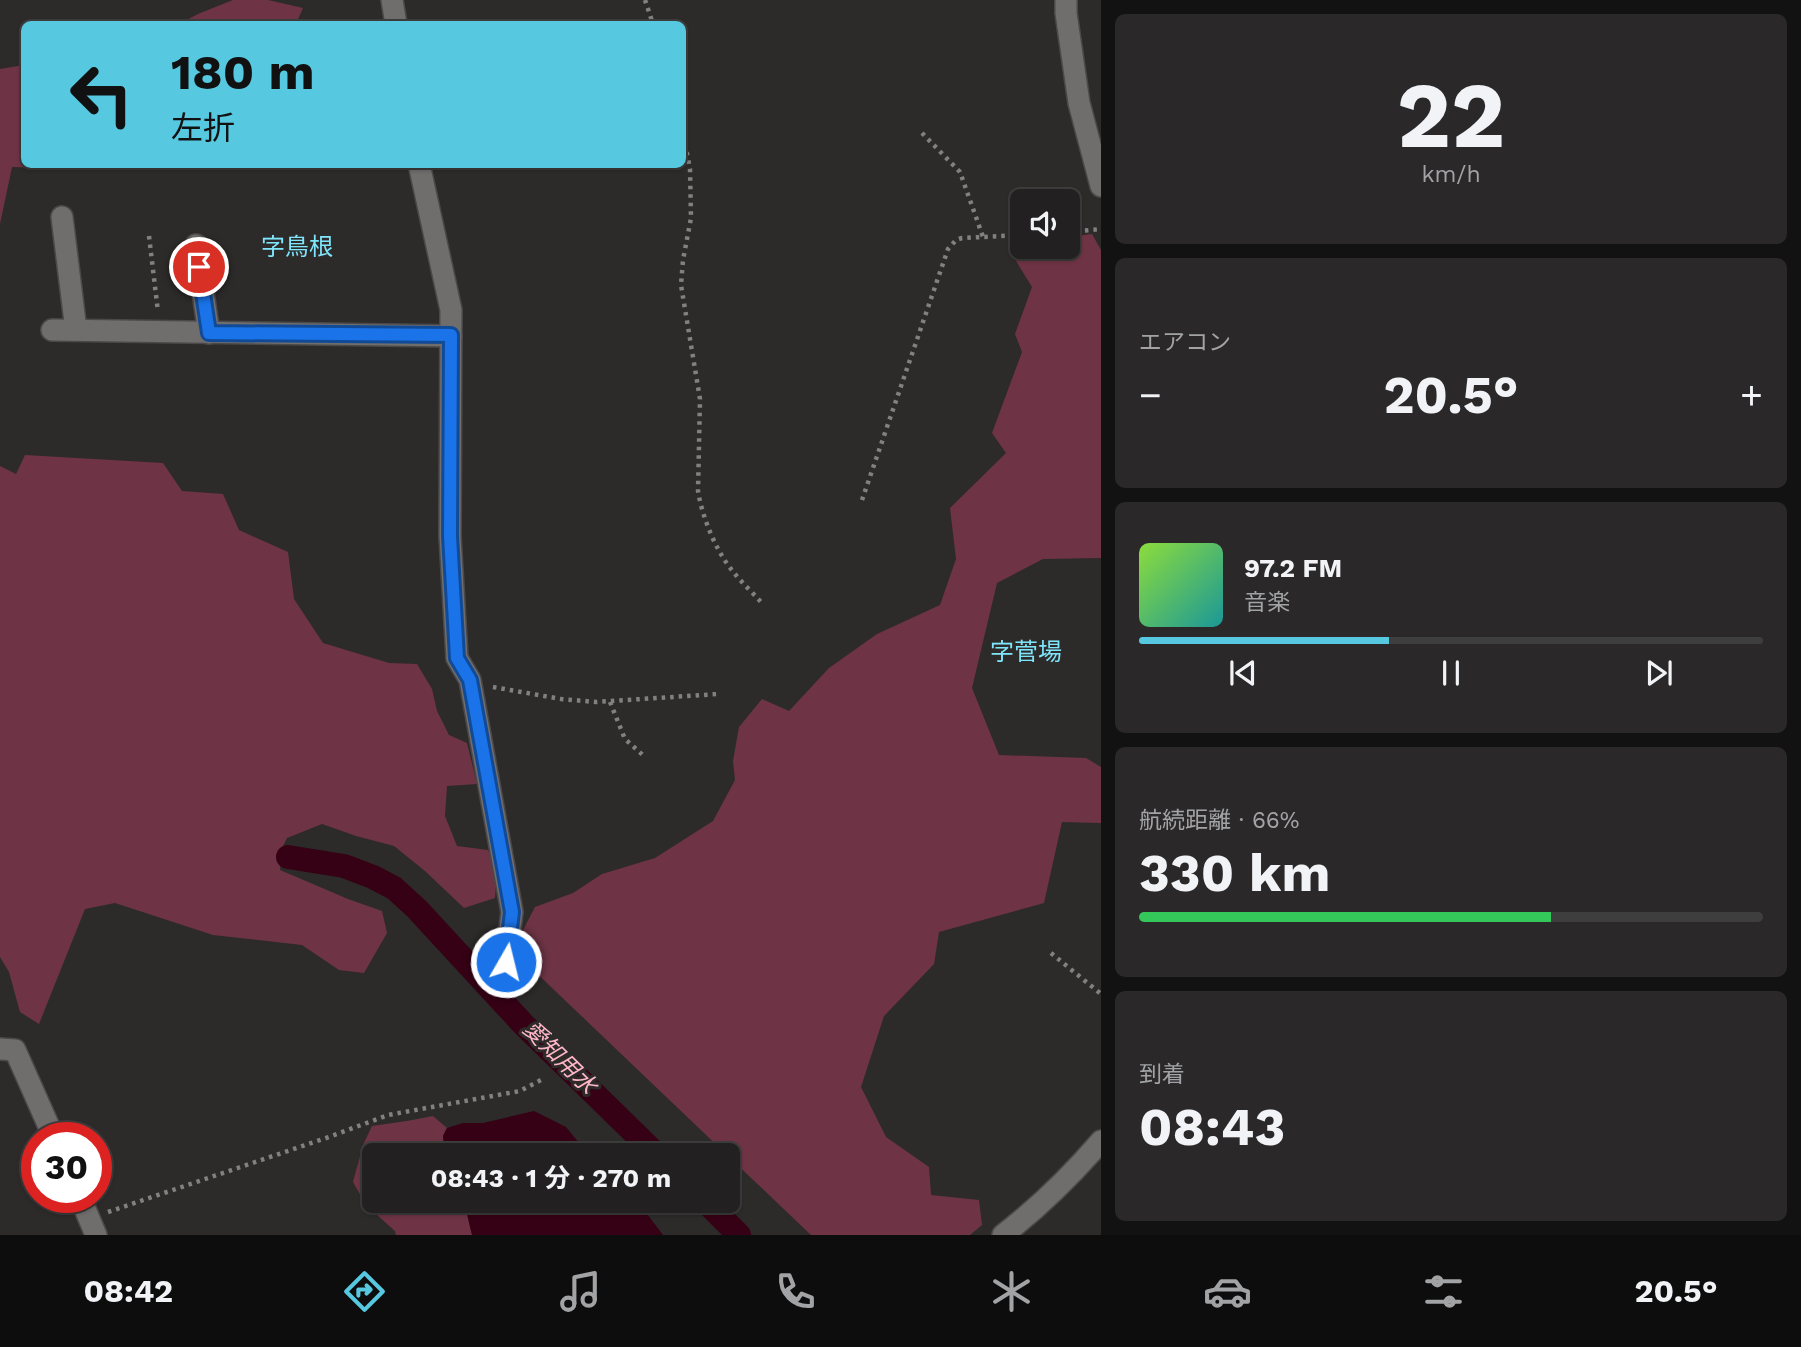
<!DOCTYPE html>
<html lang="ja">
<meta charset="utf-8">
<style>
body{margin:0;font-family:"Work Sans","Noto Sans JP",sans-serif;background:#2a2829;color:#f1f3f6;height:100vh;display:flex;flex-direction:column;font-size:26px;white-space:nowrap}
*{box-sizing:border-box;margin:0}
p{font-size:23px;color:#a2a3a5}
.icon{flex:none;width:38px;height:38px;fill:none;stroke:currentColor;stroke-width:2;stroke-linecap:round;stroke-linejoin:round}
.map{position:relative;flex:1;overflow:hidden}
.drawer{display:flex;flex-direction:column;gap:14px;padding:14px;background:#131212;width:700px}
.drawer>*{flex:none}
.hud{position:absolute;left:21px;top:21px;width:665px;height:147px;border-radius:10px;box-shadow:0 2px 5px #0004,0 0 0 2px #3f3e3e;background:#56c9e0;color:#111;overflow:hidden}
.buttons{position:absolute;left:1010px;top:189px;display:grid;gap:14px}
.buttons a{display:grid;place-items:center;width:70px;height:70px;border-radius:10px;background:#222020;box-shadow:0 2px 5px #0004,0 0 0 2px #3f3e3e;font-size:35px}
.speed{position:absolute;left:21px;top:1122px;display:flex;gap:14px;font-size:35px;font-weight:700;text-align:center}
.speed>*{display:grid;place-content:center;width:91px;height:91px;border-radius:50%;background:#222020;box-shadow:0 2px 5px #0004,0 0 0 2px #3f3e3e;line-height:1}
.speed .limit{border:10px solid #d22;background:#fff;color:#111}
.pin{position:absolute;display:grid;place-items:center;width:60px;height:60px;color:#fff;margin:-30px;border:4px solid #fff;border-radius:50%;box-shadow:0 2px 7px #0007}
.me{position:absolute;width:77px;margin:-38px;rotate:8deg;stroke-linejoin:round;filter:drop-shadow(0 0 5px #0008)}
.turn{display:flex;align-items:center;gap:24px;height:147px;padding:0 35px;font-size:32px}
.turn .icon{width:91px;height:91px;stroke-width:2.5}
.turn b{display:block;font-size:49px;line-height:60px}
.big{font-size:52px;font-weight:700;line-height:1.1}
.drawer .card{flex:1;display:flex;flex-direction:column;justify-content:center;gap:10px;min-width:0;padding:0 24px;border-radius:10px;background:#2a2829}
.drawer .dial{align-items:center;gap:0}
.dial b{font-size:91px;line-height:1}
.song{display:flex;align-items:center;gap:21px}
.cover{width:84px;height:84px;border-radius:10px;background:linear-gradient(135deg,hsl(90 70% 55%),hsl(180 70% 35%))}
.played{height:7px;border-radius:4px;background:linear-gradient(90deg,#56c9e0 40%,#3f3e3e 40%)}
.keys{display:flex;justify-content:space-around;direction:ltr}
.heat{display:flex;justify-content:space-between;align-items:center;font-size:38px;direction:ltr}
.charge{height:10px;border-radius:5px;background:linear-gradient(90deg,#34c759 66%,#3f3e3e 0)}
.trip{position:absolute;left:362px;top:1143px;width:378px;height:70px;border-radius:10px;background:#222020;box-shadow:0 2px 5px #0004,0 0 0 2px #3f3e3e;font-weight:700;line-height:70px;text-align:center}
.tabs{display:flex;height:112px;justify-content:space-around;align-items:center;background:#0e0d0d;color:#a2a3a5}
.tabs .icon{width:49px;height:49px}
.tabs .active{color:#56c9e0}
.tabs b{font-size:32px;color:#f1f3f6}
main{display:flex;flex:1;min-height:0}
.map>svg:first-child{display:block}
.green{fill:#6e3445}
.water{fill:#360015}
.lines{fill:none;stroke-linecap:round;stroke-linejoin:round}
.canal{stroke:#360015;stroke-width:24}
.minor-casing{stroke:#4b4849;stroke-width:24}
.path{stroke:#828080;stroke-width:4.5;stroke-dasharray:3.5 5;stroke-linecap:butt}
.minor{stroke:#706d6d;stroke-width:21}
.route-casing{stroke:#114b97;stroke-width:18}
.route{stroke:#1a73e8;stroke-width:12}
.labels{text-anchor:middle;stroke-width:6;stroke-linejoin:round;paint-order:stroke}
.water-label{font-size:23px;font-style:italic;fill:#feb6c8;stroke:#2d2a2a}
.quarter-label{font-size:24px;fill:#7fe5fb;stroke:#2d2a2a}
</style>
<main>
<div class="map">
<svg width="1101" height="1235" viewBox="0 0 1101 1235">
<rect width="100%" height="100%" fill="#2d2a2a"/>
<g class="green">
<polygon points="233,0 268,0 303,8 296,24 179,24 198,14"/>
<polygon points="24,65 24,164 209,165 206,168 102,170 12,167 0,224 0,69"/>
<polygon points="1092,234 1101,250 1101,558 1043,559 997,583 972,688 999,755 1086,758 1101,767 1101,823 1062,822 1044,903 939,932 934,964 884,1016 861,1087 886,1137 929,1167 931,1195 979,1200 982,1225 970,1235 811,1235 528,965 522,932 535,907 573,893 602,874 655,858 713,821 735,780 733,761 739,727 762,699 789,711 829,668 877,634 940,605 956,559 950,508 1006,453 992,433 1022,352 1015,334 1032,287 1016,261 1027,247 1068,247 1068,237"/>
<polygon points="25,455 163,463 182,491 223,494 239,530 288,552 294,599 323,643 389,663 417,664 432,689 437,711 449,735 467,743 477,784 447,786 445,816 457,846 488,850 497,869 495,898 464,908 425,871 394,846 356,836 322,824 287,838 282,848 280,870 348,899 382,911 387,933 364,973 339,970 302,945 213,935 115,903 85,909 39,1024 20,1012 9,972 0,957 0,466 16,474"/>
<polygon points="433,1116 447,1128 443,1136 445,1155 374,1155 374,1200 464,1201 472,1235 396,1235 395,1231 366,1205 353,1182 363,1145 372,1126 407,1121"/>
</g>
<g class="water">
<polygon points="534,1111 566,1127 580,1144 586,1155 445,1155 443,1136 447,1128 463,1123 483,1123"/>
<polygon points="464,1201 634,1201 641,1206 663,1235 472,1235"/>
</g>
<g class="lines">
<g class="canal">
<polyline points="288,857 344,866 373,877 394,888 417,909 523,1024 657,1155"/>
<polyline points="704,1200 739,1235"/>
</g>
<defs>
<g id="minor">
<polyline points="392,0 396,24"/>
<polyline points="1066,0 1066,13 1079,103 1101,186"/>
<polyline points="419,164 451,310 450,536 457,658 470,680 512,912 506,962"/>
<polyline points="62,217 76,330"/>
<polyline points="196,245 209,333"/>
<polyline points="52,330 451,336"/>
<polyline points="0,1049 15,1050 54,1138"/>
<polyline points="80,1197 96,1235"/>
<path d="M1003 1235C1039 1207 1071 1176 1101 1141"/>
</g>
</defs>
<use href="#minor" class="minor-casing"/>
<g class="path">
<polyline points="645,0 653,24"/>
<path d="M682 127 690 169 691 218 683 260 681 285 700 399 698 491C702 516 715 549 731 569 740 581 752 592 762 603"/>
<polyline points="922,133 960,172 983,237"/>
<polyline points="1068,232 1101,229"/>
<polyline points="149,236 158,312"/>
<polyline points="862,500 948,249 956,240 962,238 1022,235"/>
<polyline points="493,687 561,699 596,702 718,694"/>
<polyline points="610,702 625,739 645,757"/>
<polyline points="1051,953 1101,994"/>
<polyline points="108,1212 329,1137 388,1115 520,1091 541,1080"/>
</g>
<use href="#minor" class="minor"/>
</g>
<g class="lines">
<defs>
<polyline id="route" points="199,267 209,333 451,335 450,536 457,658 470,680 512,912 506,962"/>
</defs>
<use href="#route" class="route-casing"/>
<use href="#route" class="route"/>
</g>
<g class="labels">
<g class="water-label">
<text transform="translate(560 1057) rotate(45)" y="8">愛知用水</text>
</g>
<g class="quarter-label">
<text x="297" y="255">字鳥根</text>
<text x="1026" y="660">字菅場</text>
</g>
</g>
</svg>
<div class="buttons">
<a><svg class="icon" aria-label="sound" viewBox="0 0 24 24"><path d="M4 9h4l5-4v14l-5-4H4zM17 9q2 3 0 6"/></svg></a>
</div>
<div class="speed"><div class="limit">30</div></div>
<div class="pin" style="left:199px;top:267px;background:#d93025"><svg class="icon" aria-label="arrive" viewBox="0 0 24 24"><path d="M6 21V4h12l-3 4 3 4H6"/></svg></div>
<svg class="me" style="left:506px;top:962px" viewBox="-20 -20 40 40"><circle r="17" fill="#1a73e8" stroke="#fff" stroke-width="3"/><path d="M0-11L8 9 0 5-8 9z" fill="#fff"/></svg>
<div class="trip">08:43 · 1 分 · 270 m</div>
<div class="hud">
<div class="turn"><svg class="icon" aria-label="left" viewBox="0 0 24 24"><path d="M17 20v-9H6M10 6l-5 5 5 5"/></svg><div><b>180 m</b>左折</div></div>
</div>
</div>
<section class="drawer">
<div class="card dial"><b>22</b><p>km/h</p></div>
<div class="card"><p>エアコン</p>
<div class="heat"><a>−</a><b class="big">20.5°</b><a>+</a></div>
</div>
<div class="card">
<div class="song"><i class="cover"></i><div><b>97.2 FM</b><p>音楽</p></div></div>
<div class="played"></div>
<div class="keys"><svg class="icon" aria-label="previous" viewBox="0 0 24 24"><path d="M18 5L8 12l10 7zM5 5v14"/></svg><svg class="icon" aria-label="pause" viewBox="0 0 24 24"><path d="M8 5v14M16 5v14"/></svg><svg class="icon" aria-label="next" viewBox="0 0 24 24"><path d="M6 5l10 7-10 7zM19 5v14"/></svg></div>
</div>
<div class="card"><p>航続距離 · 66%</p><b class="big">330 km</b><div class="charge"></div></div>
<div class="card"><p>到着</p><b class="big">08:43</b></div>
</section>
</main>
<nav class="tabs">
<b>08:42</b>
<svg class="icon active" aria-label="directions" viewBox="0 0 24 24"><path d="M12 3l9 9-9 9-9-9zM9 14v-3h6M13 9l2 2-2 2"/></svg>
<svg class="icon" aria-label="music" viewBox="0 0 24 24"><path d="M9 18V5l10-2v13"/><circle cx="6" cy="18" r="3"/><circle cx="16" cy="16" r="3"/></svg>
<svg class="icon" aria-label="phone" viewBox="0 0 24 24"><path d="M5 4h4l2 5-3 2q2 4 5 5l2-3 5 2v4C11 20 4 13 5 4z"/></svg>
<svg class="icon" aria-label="climate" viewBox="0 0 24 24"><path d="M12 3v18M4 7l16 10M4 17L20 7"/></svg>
<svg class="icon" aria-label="car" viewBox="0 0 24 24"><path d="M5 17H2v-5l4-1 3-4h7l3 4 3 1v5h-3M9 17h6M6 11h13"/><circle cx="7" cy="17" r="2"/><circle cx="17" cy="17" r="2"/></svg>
<svg class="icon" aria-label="filters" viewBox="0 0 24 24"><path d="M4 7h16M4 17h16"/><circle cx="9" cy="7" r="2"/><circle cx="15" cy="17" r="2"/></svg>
<b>20.5°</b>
</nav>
